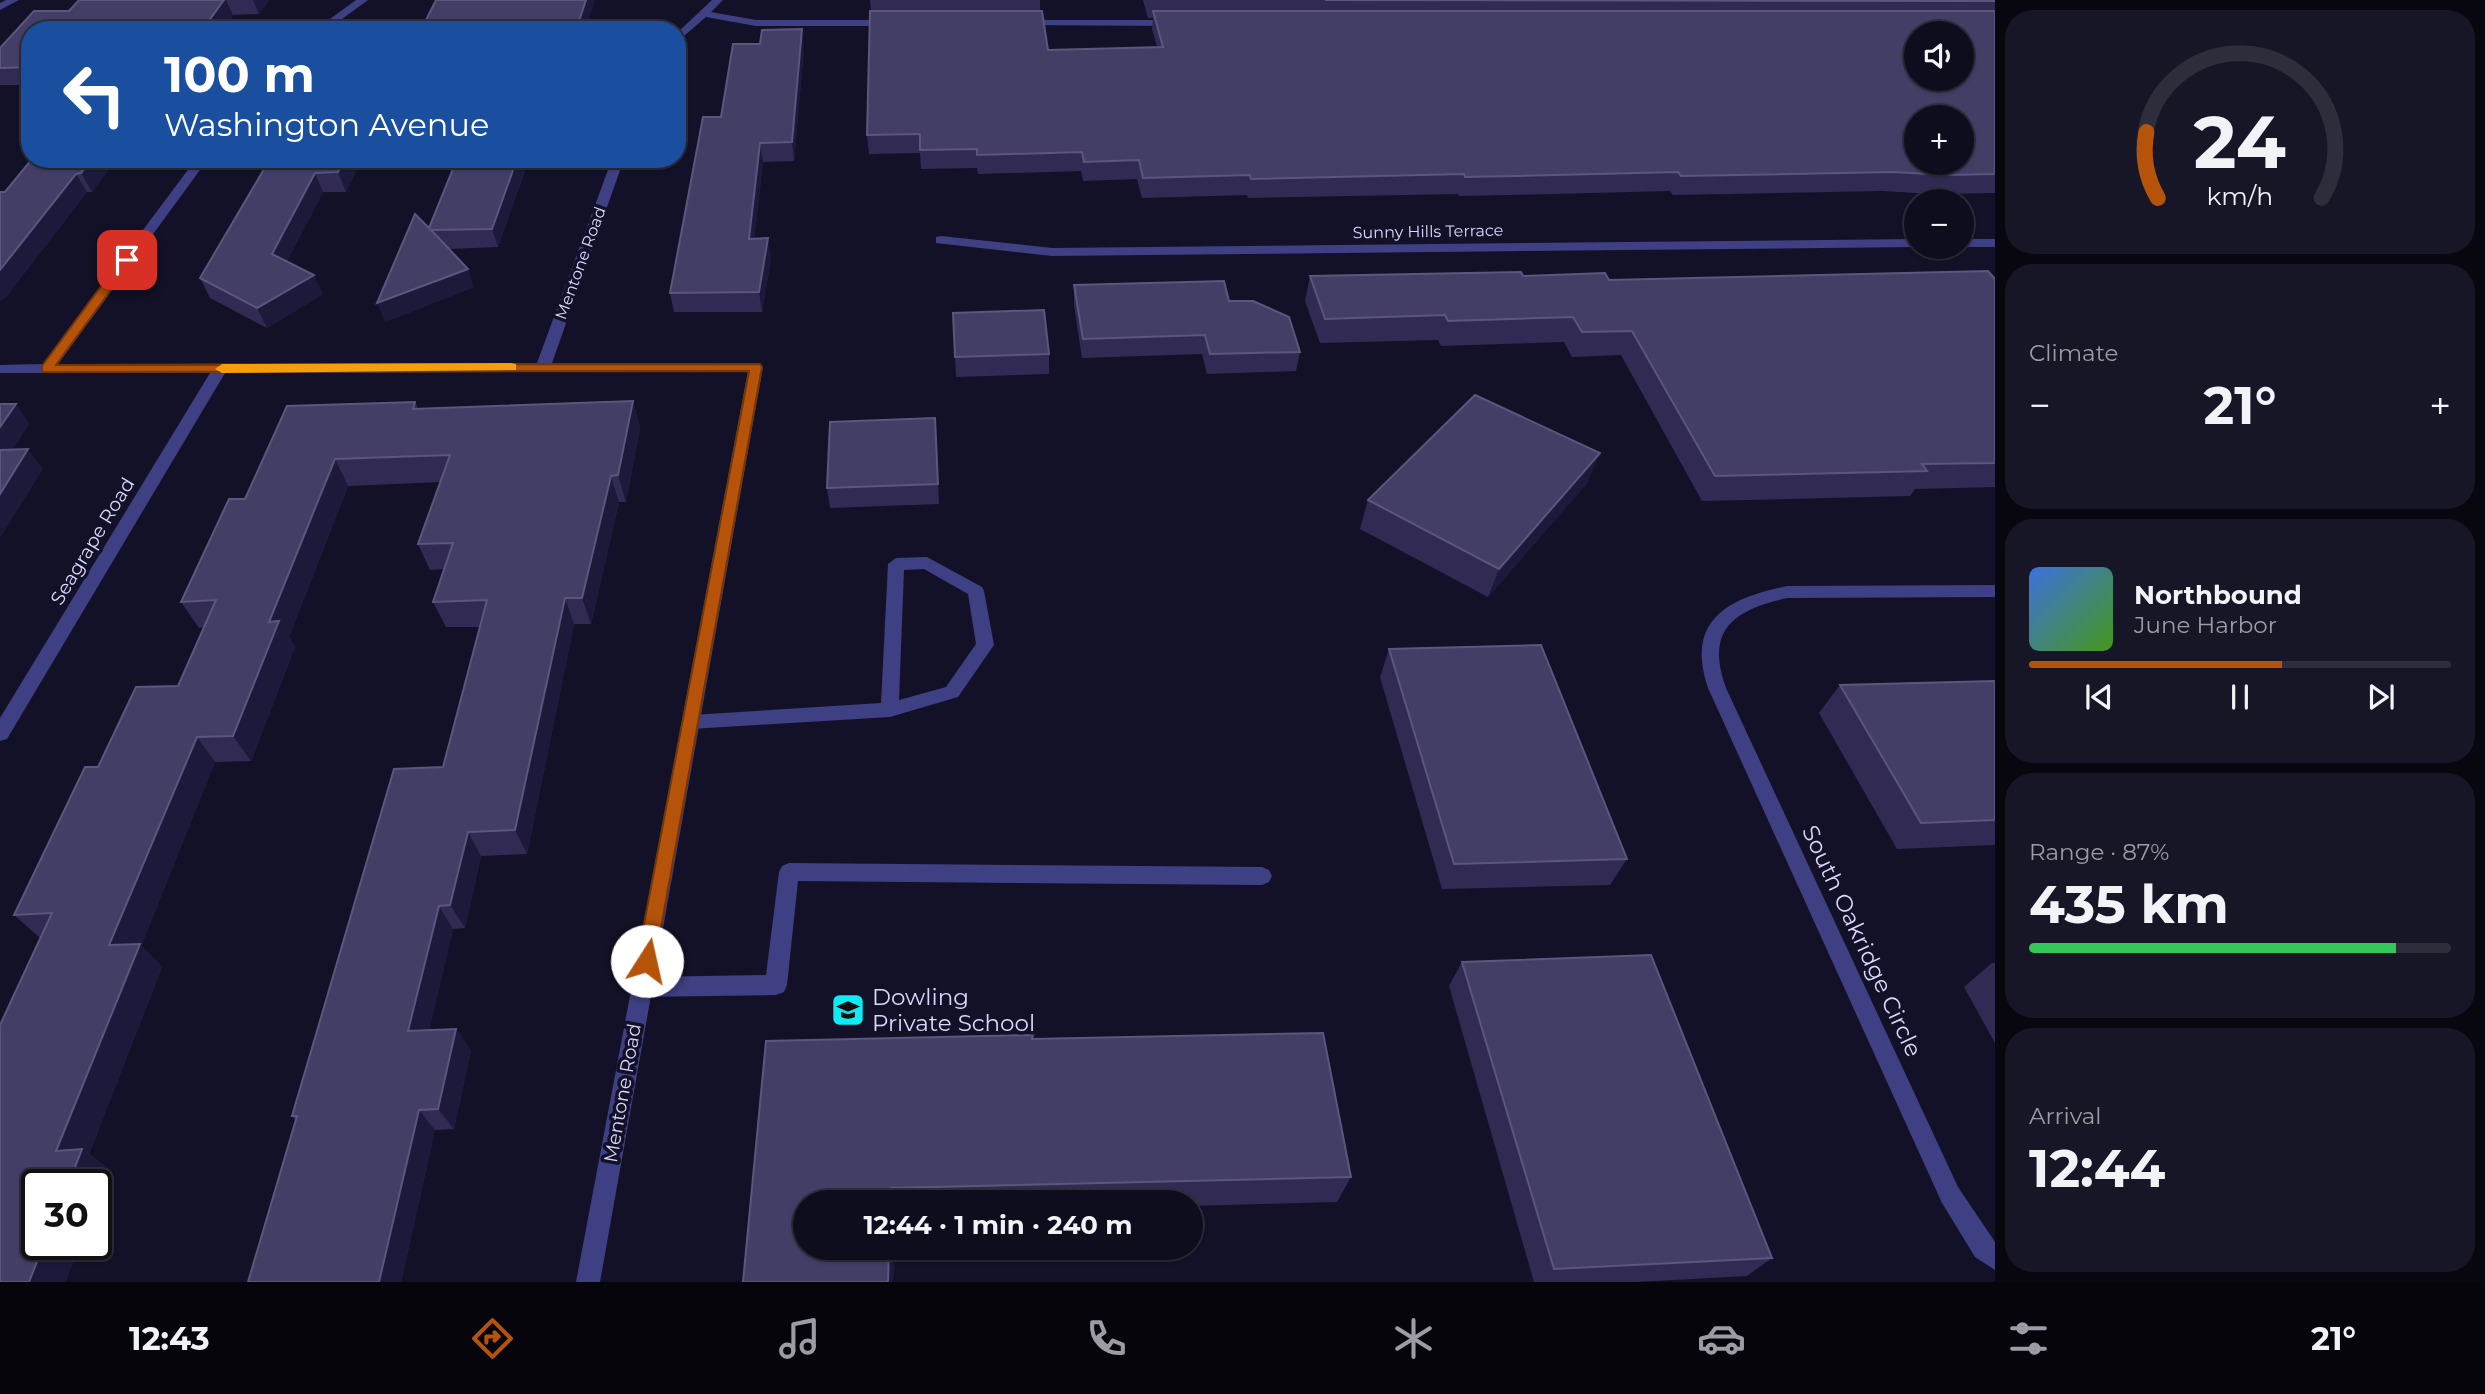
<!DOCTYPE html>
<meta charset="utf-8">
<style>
body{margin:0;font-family:Montserrat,sans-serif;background:#171626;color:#f1f3f6;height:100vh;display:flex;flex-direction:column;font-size:26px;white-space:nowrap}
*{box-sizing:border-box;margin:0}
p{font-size:23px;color:#9b9ca4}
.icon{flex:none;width:38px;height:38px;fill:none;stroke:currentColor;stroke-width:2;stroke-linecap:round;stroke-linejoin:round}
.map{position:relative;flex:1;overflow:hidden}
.panel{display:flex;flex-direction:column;gap:10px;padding:10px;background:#080710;width:490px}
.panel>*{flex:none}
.top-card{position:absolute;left:21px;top:21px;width:665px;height:147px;border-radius:28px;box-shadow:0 2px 5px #0004,0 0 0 2px #2e2d3b;background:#1a4fa0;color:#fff;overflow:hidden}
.tools{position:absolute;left:1904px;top:21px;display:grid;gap:14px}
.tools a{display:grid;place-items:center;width:70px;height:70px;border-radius:50%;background:#0e0d1d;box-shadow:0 2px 5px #0004,0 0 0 2px #2e2d3b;font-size:35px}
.speed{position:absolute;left:21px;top:1169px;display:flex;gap:14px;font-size:35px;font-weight:700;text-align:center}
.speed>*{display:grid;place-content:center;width:91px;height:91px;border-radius:50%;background:#0e0d1d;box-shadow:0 2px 5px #0004,0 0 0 2px #2e2d3b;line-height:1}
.speed .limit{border:4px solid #111;border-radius:10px;background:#fff;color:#111}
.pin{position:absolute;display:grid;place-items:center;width:60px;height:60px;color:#fff;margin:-30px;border-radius:14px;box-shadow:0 4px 10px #0006}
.me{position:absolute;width:77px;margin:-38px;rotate:10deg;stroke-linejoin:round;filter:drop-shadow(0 0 5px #0008)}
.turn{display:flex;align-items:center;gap:24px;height:147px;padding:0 28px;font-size:32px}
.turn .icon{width:91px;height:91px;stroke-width:2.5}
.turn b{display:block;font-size:49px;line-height:60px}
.big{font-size:52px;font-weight:700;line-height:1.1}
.panel .tile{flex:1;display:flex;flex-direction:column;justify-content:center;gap:10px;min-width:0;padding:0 24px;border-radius:28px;background:#171626}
.panel .dial{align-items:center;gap:0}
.dial svg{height:182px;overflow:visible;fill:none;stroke:#2e2d3b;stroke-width:7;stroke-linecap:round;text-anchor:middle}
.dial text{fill:#f1f3f6;stroke:none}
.song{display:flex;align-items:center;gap:21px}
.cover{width:84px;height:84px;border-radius:10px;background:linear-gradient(135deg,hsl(220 70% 55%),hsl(100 70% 35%))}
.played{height:7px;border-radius:4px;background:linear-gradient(90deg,#b45309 60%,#2e2d3b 60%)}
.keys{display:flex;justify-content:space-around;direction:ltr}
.heat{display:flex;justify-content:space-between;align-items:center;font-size:38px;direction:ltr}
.charge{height:10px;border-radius:5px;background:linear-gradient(90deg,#34c759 87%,#2e2d3b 0)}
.trip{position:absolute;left:793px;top:1190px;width:410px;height:70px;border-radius:35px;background:#0e0d1d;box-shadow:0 2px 5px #0004,0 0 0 2px #2e2d3b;font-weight:700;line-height:70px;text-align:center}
.dock{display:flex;height:112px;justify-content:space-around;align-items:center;background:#06050c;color:#9b9ca4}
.dock .icon{width:49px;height:49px}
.dock .selected{color:#b45309}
.dock b{font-size:32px;color:#f1f3f6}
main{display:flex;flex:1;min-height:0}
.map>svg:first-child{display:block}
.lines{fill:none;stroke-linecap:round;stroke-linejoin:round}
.service{fill:#3e4083;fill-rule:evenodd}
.minor{fill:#3e4083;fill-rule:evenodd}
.wall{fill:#312b54}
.shaded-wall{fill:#1d193a}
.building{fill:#433e66;stroke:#5b567e;stroke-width:2;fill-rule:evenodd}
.route{fill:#b45309;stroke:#753606;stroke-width:2}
.slow{fill:#f59e0b}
.labels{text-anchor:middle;stroke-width:7;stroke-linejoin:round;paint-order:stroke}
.far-street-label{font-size:16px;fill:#dad8fd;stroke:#131127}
.street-label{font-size:19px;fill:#dad8fd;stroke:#131127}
.near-street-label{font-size:23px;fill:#dad8fd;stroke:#131127}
.near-poi-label{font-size:23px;fill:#dad8fd;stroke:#131127;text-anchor:start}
</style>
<main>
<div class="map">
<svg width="1995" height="1282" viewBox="0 0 1995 1282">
<rect width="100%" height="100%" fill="#131127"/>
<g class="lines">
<g class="service">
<path d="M927 557 982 587 984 591 994 645 958 697 890 717 691 729 684 727 682 722 684 717 691 715 881 703 888 564 896 558ZM924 569 968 594 976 644 946 687 899 700 904 570Z"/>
<polygon points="789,863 1262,867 1269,870 1272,876 1269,882 1262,885 798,881 787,985 784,992 776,995 642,997 634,994 631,987 634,980 642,977 766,975 779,872 782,866"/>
</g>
<g class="minor">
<polygon points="6,0 19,0 0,10 0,3"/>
<polygon points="356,0 368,0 327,30 315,30"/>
<polygon points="712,0 723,0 711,12 756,20 893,20 898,23 893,26 756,26 706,17 677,42 677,33"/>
<polygon points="1022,20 1176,20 1181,23 1176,26 1018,25 1017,23"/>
<polygon points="196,159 208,159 58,364 537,363 612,159 624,159 552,363 756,363 763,367 600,1282 576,1282 748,371 225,373 7,739 0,741 0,718 210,373 0,373 0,365 43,364"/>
<polygon points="941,236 1052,248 1916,239 1917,247 1052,256 936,243 936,237"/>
<rect x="1962" y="239" width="33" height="8"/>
<path d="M1995 585V597L1787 598C1733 610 1705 630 1726 688L1958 1187 1995 1242V1270L1975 1257 1942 1203 1708 688C1685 620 1728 598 1787 586Z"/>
</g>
</g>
<g class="wall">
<polygon points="79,0 269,0 259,14 233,15 222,30 30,30 30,85 0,85 0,48 34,11 69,11"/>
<polygon points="870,0 1040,0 1040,11 1048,50 1157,47 1152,29 1153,18 1148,18 1143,0 1995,0 1995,193 1934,194 1882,191 1673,195 1670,191 1509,195 1459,196 1458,194 1248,198 1247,195 1142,198 1137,179 1083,181 1081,171 978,174 977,168 921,169 920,153 869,154 867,135 871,11"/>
<polygon points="804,47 794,161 763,162 754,239 771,258 762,312 674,312 670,293 721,117"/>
<polygon points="116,159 92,192 87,192 5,298 0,301 0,192 5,192"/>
<polygon points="270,159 362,159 346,192 323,192 287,261 323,294 267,328 210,298 200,278"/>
<polygon points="457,159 529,159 498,247 448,249 474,287 385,322 429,228"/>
<polygon points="1310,276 1523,276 1609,280 1995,279 1995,487 1915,489 1910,496 1702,501 1621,355 1572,357 1564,342 1441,346 1438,340 1320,343 1305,301"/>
<polygon points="1074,285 1229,301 1300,352 1296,371 1207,374 1202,354 1082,358 1074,305"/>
<polygon points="953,313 1049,354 1049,374 956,377"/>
<polygon points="633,401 640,428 626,502 619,502 591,624 574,624 527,854 481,856 465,928 453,929 429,1030 456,1029 471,1050 454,1129 435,1130 401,1282 248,1282 295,1120 292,1116 394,769 443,767 480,627 446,627 433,602 444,569 430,570 418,544 441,482 348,486 289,637 295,647 251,761 215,762 141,946 162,967 89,1154 108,1168 96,1200 96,1185 37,1185 37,1244 80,1244 65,1282 0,1282 0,1025 40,938 14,915 85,767 98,767 136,687 178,686 204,627 199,628 181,602 229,499 245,499 287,406 415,402 418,409"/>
<polygon points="935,418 939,504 830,508 827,488"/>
<polygon points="1588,482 1488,597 1360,529 1368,500"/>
<polygon points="1389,649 1627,859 1610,885 1442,889 1380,677"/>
<polygon points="1995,681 1995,845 1897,849 1819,713 1840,685"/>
<polygon points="1462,962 1772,1258 1747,1276 1635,1282 1534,1282 1449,986"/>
<polygon points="1992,963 1995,963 1995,1043 1964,987"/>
<polygon points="1323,1033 1351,1177 1337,1202 1190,1206 1190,1202 805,1202 805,1248 894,1248 893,1282 743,1282 766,1041 1033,1035 1033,1039"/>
</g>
<g class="shaded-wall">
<polygon points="224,0 226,0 233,15 222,30 202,30"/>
<polygon points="253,0 269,0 259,14"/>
<polygon points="586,0 595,0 585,30 576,30"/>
<polygon points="802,29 804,47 794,161 792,142"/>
<polygon points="760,143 763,162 752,258 749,239"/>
<polygon points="92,159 116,159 92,192 81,173"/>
<polygon points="345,159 362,159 346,192 338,172"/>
<polygon points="517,159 529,159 498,247 492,229"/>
<polygon points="315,173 323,192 281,273 272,254"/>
<polygon points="76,174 87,192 5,298 0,301 0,270"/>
<polygon points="768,238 771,258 762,312 759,292"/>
<polygon points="468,269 474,287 385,322 377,303"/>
<polygon points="314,275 323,294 267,328 257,308"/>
<polygon points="633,401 640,428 626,502 618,475"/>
<polygon points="16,404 30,424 0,468 0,427"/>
<polygon points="28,449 43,469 0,538 0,494"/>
<polygon points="1600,453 1588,482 1488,597 1499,569"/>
<polygon points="335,459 348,486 289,637 295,647 251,761 233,736 269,622"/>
<polygon points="611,476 619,502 591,624 582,598"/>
<polygon points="565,598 574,624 527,854 515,830"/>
<polygon points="197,737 215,762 141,946 162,967 89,1154 108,1168 96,1200 96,1185 68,1185 56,1151 109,945"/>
<polygon points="468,832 481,856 465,928 450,905"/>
<polygon points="439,906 453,929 424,1053 408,1031"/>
<polygon points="456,1029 471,1050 454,1129 438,1109"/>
<polygon points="419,1110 435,1130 401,1282 379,1282"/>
<polygon points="44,1244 80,1244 65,1282 29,1282"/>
<polygon points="889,1248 894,1248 893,1282 888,1282"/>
</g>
<g class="building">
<polygon points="79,0 224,0 202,30 30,30 30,67 0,68 0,48 34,11 69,11"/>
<polygon points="436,0 586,0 576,30 421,30"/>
<polygon points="1325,0 1995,0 1995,1"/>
<path d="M870 11H1042L1048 50 1163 47 1153 11H1995V174L1946 175 1893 172 1681 176 1678 172 1515 176 1465 177 1464 174 1251 179 1250 175 1143 178 1139 160 1084 162 1082 152 977 155V149L920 150V134L867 135ZM1916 33H1962V79H1916ZM1916 117H1962V163H1916Z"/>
<polygon points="802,29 792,142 760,143 749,239 768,238 759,292 670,293 703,117 721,117 733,44 760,44 762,30"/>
<polygon points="32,159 92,159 81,173 76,174 0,270 0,192 5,192"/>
<polygon points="270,159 345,159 338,172 315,173 272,254 314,275 257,308 200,278"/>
<polygon points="457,159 517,159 492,229 431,230 468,269 377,303 415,214 429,228"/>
<polygon points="1988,271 1995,279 1995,463 1922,464 1927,471 1715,476 1632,331 1582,332 1573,317 1448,321 1445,315 1325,319 1310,276 1521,272 1523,276 1605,273 1609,280"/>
<polygon points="1224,281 1229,301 1253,301 1289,317 1300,352 1210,354 1205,335 1083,339 1074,285"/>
<polygon points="1044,310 1049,354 955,357 953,313"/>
<polygon points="1475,395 1600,453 1499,569 1368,500"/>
<polygon points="633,401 618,475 611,476 582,598 565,598 515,830 468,832 450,905 439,906 408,1031 456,1029 438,1109 419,1110 379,1282 248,1282 297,1116 292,1116 394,769 443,767 487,600 433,602 453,543 418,544 450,455 335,459 269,622 279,621 233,736 197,737 109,945 140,944 56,1151 82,1149 68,1185 37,1185 37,1244 44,1244 29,1282 0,1282 0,1025 52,913 14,915 85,767 98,767 136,687 178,686 216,600 181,602 229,499 245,499 287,406 415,402 413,409"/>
<polygon points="0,404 16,404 0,427"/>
<polygon points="935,418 938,484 827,488 830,422"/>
<polygon points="28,449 0,494 0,450"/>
<polygon points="1541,645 1627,859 1454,864 1389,649"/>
<polygon points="1995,681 1995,820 1921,823 1840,685"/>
<polygon points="1651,955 1772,1258 1554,1269 1462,962"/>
<polygon points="1323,1033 1351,1177 891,1188 890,1202 805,1202 805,1248 889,1248 888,1282 743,1282 766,1041 1033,1035 1032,1039"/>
</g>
<polygon class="route" points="127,257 133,260 56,365 760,364 762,367 654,967 647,969 640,967 637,961 749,371 42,372 42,366 122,258"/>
<polygon class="slow" points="511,363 516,364 516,370 222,373 215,369 222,364"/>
<defs>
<symbol id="school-square" viewBox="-11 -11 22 22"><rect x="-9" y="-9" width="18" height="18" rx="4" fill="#0eebf4" stroke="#131127"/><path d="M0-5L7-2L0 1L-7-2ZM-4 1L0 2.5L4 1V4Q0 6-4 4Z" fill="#111"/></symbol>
</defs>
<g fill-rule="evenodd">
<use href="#school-square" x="829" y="991" width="38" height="38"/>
</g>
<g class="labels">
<g class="far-street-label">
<text transform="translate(1428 231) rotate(-1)" y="6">Sunny Hills Terrace</text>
<text transform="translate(580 263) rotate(-70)" y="6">Mentone Road</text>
</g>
<g class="street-label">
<text transform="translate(92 541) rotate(-59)" y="7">Seagrape Road</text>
<text transform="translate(622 1093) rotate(-80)" y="7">Mentone Road</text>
</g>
<g class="near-street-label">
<text transform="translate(1862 941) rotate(65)" y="8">South Oakridge Circle</text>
</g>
<g class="near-poi-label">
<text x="872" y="1005">Dowling<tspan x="872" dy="26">Private School</tspan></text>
</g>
</g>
</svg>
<div class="tools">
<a><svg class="icon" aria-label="sound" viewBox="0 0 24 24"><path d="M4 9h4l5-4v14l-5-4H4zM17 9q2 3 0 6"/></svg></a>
<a>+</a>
<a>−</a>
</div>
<div class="speed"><div class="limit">30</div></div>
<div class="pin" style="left:127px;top:260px;background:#d93025"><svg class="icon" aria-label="arrive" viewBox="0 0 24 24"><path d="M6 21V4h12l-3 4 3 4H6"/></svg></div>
<svg class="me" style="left:647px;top:961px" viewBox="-20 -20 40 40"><circle r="19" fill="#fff"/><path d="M0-13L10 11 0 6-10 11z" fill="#b45309"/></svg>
<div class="trip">12:44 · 1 min · 240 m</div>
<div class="top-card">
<div class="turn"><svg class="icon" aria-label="left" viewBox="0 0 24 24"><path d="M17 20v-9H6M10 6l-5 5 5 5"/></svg><div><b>100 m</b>Washington Avenue</div></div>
</div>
</div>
<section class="panel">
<div class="tile dial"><svg viewBox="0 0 100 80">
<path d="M14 69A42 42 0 1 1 86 69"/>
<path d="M14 69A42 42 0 0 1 9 40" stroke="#b45309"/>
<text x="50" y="56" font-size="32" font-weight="700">24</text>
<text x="50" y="72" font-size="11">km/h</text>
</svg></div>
<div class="tile"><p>Climate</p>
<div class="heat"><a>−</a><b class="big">21°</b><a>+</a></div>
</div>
<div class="tile">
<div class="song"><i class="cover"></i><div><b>Northbound</b><p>June Harbor</p></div></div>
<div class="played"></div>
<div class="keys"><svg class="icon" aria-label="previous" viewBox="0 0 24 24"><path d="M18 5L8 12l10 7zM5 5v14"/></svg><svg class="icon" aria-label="pause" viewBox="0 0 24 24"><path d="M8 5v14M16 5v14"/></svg><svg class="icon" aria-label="next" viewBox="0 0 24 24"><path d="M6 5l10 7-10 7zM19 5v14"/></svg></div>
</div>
<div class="tile"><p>Range · 87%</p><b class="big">435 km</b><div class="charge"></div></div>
<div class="tile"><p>Arrival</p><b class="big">12:44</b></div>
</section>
</main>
<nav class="dock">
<b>12:43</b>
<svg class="icon selected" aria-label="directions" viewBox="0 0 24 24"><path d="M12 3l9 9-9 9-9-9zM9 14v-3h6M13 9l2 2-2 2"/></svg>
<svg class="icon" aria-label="music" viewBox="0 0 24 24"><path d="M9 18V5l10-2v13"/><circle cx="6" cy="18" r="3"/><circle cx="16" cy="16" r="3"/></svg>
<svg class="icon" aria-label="phone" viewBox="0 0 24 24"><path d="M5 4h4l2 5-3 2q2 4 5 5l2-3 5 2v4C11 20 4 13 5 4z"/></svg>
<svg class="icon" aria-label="climate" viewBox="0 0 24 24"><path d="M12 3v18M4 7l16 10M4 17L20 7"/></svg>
<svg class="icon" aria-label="car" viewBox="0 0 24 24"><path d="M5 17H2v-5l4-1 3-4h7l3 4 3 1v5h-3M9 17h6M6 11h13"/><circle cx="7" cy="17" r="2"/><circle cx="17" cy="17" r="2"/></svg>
<svg class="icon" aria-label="filters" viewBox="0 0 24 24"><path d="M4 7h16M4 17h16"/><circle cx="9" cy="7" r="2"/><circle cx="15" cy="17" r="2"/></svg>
<b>21°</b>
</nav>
